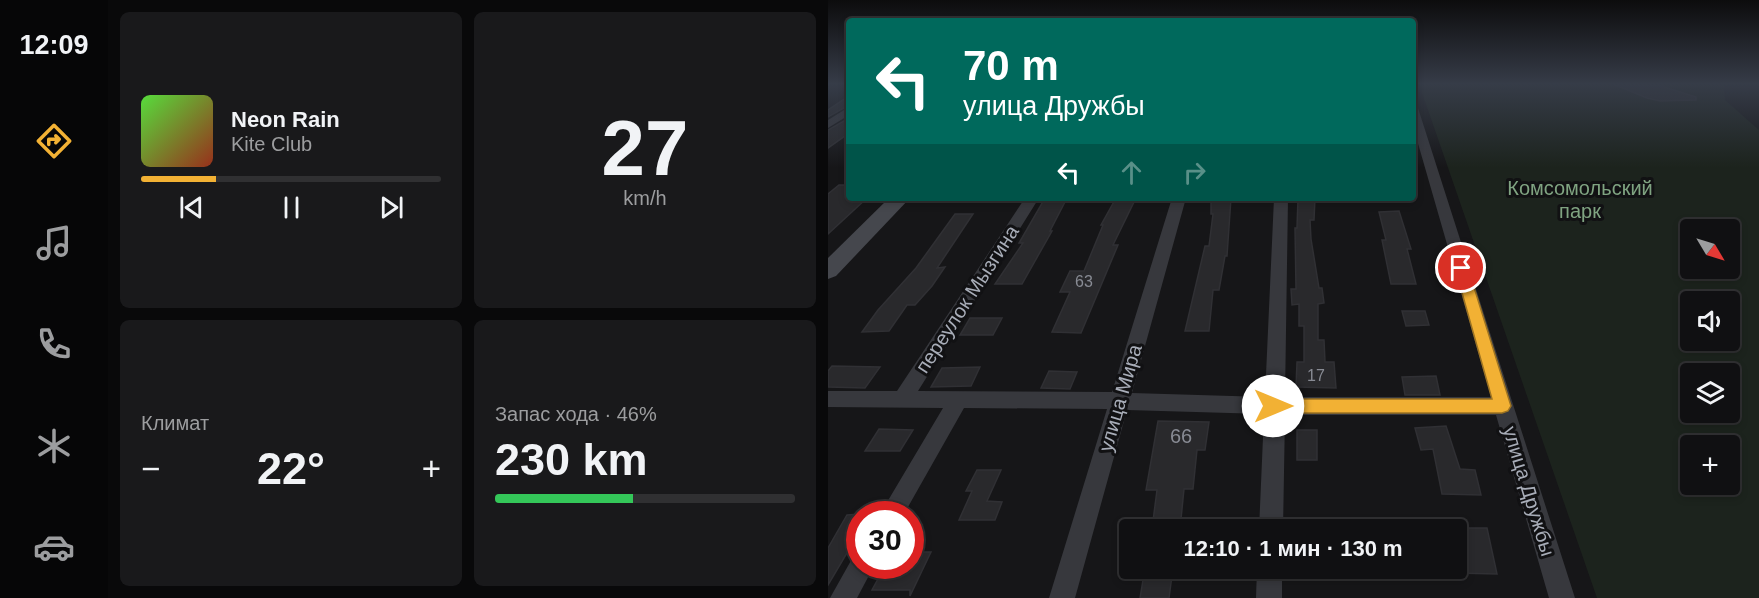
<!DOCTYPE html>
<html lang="ru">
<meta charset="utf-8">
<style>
body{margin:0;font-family:Arial,sans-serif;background:#19191b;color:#f1f3f6;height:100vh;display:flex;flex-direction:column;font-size:22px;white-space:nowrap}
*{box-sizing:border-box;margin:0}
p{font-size:20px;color:#9c9d9f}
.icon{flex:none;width:33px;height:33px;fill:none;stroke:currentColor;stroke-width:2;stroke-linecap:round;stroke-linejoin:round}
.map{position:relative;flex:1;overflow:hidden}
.drawer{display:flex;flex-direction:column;gap:12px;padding:12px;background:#09090a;width:720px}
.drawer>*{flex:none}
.guide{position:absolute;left:18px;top:18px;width:570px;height:183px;border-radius:6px;box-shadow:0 3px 9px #0003,0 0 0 2px #303032;background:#00695c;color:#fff;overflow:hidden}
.needle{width:39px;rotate:128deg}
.tools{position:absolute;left:852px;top:219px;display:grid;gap:12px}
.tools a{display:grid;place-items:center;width:60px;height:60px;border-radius:6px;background:#101012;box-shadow:0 3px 9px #0003,0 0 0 2px #303032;font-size:30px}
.speed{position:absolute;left:18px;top:501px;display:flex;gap:12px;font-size:30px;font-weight:700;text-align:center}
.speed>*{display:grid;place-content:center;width:78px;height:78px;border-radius:50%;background:#101012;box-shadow:0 3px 9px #0003,0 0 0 2px #303032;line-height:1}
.speed .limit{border:9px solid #d22;background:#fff;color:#111}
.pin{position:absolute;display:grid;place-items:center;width:51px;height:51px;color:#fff;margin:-26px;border:3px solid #fff;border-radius:50%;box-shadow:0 2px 6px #0007}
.me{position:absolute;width:66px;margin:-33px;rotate:90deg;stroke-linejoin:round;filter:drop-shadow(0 0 4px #0008)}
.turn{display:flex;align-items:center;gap:21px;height:126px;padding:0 18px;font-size:27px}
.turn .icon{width:78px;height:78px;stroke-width:2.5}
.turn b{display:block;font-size:42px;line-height:51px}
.lanes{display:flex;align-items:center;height:57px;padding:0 18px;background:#0003;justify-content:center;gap:30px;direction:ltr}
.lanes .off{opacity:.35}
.big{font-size:45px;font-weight:700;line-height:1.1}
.drawer .card{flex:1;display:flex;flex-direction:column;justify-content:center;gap:9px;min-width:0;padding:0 21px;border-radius:9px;background:#19191b}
.drawer .dial{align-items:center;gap:0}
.dial b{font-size:78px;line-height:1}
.song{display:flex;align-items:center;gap:18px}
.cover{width:72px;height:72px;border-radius:9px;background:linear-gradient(135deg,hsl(110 70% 55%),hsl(10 70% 35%))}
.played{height:6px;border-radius:3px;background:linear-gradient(90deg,#f2b134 25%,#303032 25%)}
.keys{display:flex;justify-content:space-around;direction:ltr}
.heat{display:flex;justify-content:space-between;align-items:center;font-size:33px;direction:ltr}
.charge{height:9px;border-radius:4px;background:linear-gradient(90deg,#34c759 46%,#303032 0)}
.drawer .tiles{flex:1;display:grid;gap:12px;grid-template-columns:repeat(2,1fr)}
.trip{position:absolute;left:291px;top:519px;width:348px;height:60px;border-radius:6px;background:#101012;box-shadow:0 3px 9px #0003,0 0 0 2px #303032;font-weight:700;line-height:60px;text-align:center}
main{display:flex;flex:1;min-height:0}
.tab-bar{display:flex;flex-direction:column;width:108px;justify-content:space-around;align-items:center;background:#060607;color:#9c9d9f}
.tab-bar .icon{width:42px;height:42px}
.tab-bar .on{color:#f2b134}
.tab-bar b{font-size:27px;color:#f1f3f6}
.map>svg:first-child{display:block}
.green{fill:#1c231d;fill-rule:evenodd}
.building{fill:#29292c;stroke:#303034;stroke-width:1.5}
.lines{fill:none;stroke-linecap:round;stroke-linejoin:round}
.street{fill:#37383d;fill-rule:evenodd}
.secondary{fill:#45474d;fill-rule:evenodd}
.route{fill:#f2b134;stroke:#9d7322;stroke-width:1.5}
.labels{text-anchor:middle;stroke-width:6;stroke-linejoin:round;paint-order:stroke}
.number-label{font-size:16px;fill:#888b94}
.park-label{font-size:20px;fill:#7fa381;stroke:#111113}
.street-label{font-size:20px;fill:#a8adb8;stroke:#111113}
.near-number-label{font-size:20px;fill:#888b94}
</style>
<main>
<nav class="tab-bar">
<b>12:09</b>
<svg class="icon on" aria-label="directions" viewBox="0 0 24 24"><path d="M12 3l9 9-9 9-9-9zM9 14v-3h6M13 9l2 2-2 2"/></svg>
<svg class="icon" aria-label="music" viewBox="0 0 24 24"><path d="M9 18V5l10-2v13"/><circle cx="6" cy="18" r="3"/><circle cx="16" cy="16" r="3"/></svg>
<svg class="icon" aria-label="phone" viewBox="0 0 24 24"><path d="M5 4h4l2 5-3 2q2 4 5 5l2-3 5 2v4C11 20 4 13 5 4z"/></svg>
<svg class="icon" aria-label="climate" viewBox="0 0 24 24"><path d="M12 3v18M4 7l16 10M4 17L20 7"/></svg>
<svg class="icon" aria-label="car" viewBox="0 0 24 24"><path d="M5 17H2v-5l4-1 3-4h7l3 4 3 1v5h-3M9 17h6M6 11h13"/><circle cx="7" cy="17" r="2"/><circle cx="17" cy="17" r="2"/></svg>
</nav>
<section class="drawer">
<div class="tiles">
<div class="card">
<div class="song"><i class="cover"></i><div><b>Neon Rain</b><p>Kite Club</p></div></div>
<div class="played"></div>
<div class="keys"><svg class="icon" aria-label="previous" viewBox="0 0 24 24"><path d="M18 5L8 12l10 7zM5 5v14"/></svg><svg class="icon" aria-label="pause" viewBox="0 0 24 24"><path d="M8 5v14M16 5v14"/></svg><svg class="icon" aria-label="next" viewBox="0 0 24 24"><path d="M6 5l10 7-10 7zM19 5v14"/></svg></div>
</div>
<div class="card dial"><b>27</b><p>km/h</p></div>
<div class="card"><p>Климат</p>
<div class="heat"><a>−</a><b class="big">22°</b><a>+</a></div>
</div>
<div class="card"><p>Запас хода · 46%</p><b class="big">230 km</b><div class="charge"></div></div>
</div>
</section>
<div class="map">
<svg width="931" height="598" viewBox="0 0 931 598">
<rect width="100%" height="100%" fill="#161618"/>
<path class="green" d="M591 84H896L897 100 931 130V598H769ZM862 230H902V268H862ZM862 302H902V340H862ZM862 374H902V412H862ZM862 446H902V484H862Z"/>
<g class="building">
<polygon points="785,84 830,85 868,97 868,100 832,101 819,98"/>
<polygon points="21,96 21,105 0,117 0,110"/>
<polygon points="21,118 21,133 0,148 0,130"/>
<polygon points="11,185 21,185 21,198 39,198 0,234 0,194"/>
<polygon points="217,198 239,198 222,231 224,231 194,284 167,284 195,243 191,243"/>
<polygon points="288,198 308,198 285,245 290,245 253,333 224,332 242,292 232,292 242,271 256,271 275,225 273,225"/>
<polygon points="383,198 403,198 399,256 397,256 391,290 385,290 381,331 357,331 377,246 381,246 385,214 383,214"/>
<polygon points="470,198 487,198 486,220 482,220 483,239 491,288 494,288 496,303 490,304 490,340 496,340 497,362 506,362 508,388 468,387 469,362 476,362 476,326 471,326 471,304 464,305 463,289 468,289 467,228 469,228"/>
<polygon points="571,211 583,249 579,249 588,284 563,284 554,240 558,240 551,212"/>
<polygon points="127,214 145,214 109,268 117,267 104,286 87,305 79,305 61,331 34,332 50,310 88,268"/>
<polygon points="574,311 597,311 601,325 578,326"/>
<polygon points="142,318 174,318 165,335 132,335"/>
<polygon points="4,366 52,367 37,388 0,387 0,371"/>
<polygon points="152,367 143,386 103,387 114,368"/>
<polygon points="221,371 249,372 242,389 213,388"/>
<polygon points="608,376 612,395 577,395 574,377"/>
<polygon points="330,421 381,422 377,450 369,450 365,489 356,489 353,519 325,521 329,490 318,490"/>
<polygon points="618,426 632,469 647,470 653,495 614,494 605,449 593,450 587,428"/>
<polygon points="51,429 85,430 72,451 37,451"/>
<rect x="469" y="430" width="20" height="30"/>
<polygon points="149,470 173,470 159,501 174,502 167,520 131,520 144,491 138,491"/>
<polygon points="32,514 32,531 0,585 0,548 19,515"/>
<polygon points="628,528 659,528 669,574 628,573"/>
<polygon points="82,552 103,552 82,596 82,590 44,590 57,566 82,566"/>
<polygon points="317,568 345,568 341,598 312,598"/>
</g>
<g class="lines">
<g class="street">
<polygon points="585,105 590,108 747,598 721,598 668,415 457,415 455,530 431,530 436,414 299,410 247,598 221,598 279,409 136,408 76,514 52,514 115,408 0,407 0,391 69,391 197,198 211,198 90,391 284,392 344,198 358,198 304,393 437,397 446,198 460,198 457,397 663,397 585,126"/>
<polygon points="21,107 21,115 0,128 0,120"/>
<polygon points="32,555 32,566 46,566 29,598 2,598 25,557"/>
<polygon points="429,568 454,568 454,598 428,598"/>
</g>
<polygon class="secondary" points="61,198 82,198 8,276 0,279 0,258"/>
</g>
<linearGradient id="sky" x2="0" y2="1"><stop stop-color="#0c0c0d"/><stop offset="0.5" stop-color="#363c48"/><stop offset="1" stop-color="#363c48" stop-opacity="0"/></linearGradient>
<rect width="931" height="168" fill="url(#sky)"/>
<polygon class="route" points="633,264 640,268 683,406 680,411 674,413 445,413 439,411 437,406 439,401 445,399 664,399 627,268"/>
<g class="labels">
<g class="number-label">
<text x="256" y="287">63</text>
<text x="488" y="381">17</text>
</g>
<g class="park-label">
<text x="752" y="195">Комсомольский<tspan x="752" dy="23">парк</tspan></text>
</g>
<g class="street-label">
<text transform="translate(139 299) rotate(-57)" y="7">переулок Мызгина</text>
<text transform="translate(292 398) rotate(-74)" y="7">улица Мира</text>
<text transform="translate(701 491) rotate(73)" y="7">улица Дружбы</text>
</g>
<g class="near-number-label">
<text x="353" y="443">66</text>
</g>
</g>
</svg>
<div class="tools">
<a><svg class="needle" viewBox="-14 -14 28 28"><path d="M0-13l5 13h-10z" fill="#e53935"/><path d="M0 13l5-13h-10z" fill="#9c9d9f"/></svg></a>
<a><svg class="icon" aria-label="sound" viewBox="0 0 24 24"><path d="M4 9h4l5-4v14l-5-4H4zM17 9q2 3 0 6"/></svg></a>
<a><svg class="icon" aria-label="layers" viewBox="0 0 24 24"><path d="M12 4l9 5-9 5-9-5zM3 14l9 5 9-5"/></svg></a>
<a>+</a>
</div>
<div class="speed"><div class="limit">30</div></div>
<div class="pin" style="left:633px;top:268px;background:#d93025"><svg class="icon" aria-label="arrive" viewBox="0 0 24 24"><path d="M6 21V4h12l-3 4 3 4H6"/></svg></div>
<svg class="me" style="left:445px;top:406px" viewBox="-20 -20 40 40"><circle r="19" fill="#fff"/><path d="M0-13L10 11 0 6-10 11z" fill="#f2b134"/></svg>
<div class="trip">12:10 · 1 мин · 130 m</div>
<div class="guide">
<div class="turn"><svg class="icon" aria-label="left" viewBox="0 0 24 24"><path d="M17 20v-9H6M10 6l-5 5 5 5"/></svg><div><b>70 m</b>улица Дружбы</div></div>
<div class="lanes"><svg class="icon" aria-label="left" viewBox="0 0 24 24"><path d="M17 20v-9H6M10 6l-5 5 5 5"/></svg><svg class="icon off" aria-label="ahead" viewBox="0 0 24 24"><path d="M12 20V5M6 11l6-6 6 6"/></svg><svg class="icon off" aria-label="right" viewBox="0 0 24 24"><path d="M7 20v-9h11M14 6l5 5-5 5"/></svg></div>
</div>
</div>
</main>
